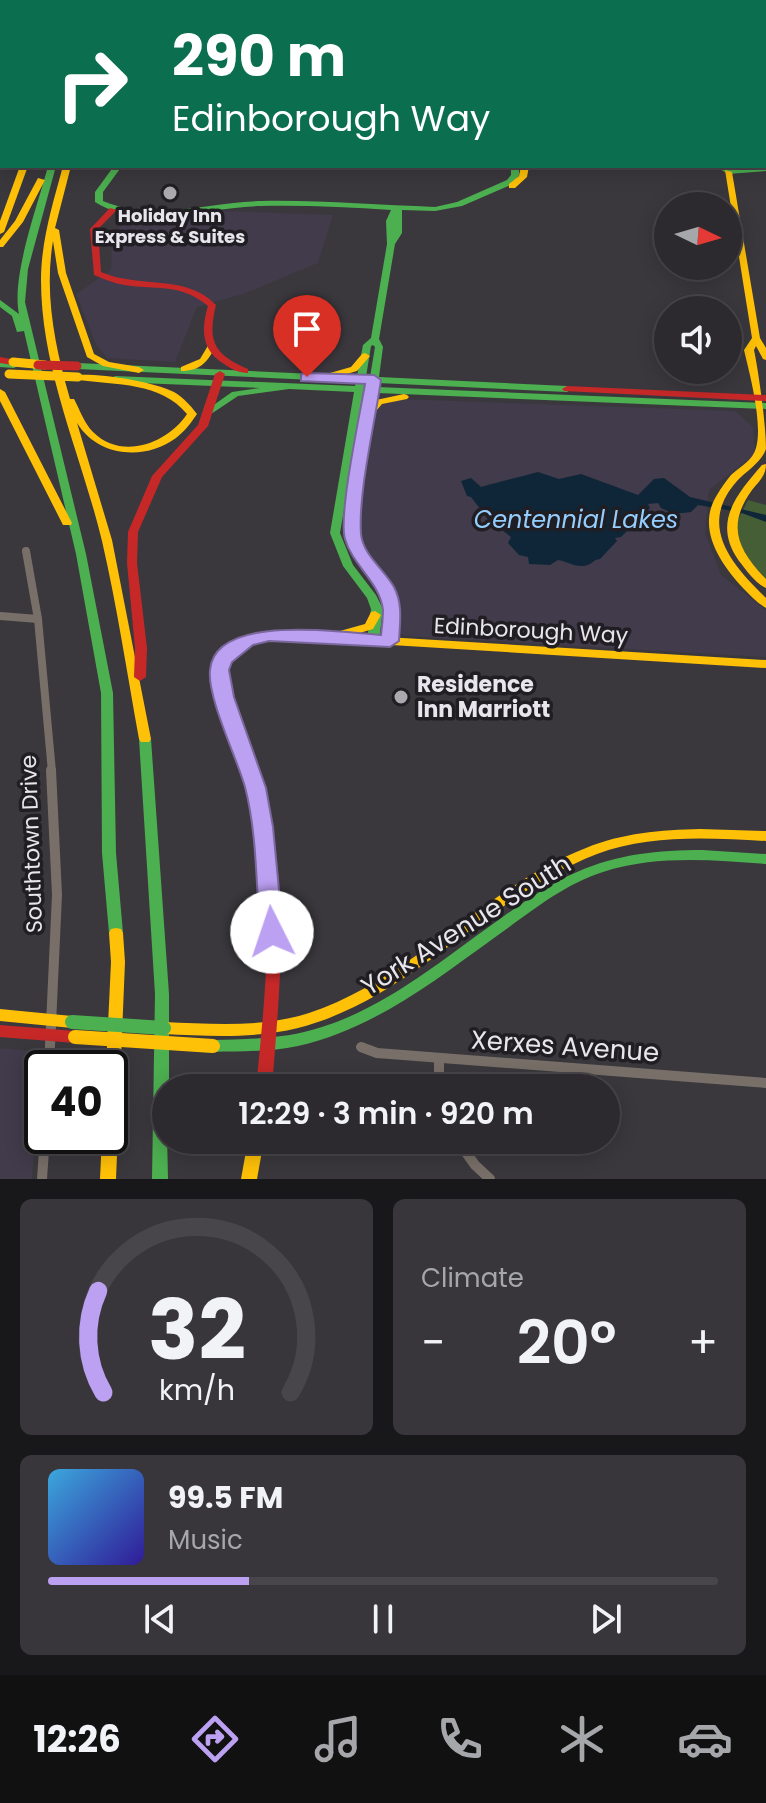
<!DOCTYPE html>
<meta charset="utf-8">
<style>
body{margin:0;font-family:Poppins,sans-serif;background:#38363a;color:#f1f3f6;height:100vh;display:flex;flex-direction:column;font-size:30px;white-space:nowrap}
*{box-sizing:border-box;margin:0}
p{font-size:26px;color:#a6a7aa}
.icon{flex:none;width:44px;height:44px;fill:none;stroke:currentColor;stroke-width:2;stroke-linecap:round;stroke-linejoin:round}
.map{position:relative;height:1179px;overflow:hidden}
.sheet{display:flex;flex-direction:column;gap:20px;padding:20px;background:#181719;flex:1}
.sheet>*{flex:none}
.top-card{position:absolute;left:0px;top:0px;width:766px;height:168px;box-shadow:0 4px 20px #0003,0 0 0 2px #48464a;background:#0b6e4f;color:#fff;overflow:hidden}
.needle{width:52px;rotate:95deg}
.fabs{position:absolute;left:654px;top:192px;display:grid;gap:16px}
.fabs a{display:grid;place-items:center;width:88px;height:88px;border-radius:50%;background:#2c2a2e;box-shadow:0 4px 20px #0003,0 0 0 2px #48464a;font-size:40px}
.speed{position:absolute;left:24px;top:1050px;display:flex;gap:16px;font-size:40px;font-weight:700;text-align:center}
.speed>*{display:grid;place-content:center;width:104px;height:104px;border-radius:50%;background:#2c2a2e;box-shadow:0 4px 20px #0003,0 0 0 2px #48464a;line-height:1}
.speed .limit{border:4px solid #111;border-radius:12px;background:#fff;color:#111}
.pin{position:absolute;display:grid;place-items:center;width:68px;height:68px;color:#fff;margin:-82px -34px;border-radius:50% 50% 50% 0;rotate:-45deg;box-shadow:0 0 8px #0007}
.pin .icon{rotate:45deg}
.me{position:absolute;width:88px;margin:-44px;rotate:356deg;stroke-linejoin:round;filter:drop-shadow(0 0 6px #0008)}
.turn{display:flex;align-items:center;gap:28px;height:168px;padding:0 40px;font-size:36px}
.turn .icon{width:104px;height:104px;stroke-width:2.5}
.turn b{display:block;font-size:56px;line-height:68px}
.big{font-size:60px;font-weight:600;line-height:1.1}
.sheet .widget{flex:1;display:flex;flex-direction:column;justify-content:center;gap:12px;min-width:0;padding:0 28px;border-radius:12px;background:#38363a}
.sheet .dial{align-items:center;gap:0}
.dial svg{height:208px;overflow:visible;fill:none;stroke:#48464a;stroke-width:7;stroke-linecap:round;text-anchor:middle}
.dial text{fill:#f1f3f6;stroke:none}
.song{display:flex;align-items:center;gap:24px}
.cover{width:96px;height:96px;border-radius:12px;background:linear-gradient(135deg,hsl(200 70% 55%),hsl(250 70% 35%))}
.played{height:8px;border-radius:4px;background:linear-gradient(90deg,#bca0f2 30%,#48464a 30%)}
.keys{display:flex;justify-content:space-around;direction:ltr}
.heat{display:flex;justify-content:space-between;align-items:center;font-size:44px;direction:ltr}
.sheet .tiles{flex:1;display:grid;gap:20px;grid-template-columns:1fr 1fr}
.widget:last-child{grid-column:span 2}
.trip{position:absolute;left:152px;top:1074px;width:468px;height:80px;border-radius:40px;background:#2c2a2e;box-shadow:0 4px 20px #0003,0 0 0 2px #48464a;font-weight:600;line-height:80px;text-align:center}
.tabs{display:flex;height:128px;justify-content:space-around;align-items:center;background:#121112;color:#a6a7aa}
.tabs .icon{width:56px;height:56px}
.tabs .on{color:#bca0f2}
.tabs b{font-size:36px;color:#f1f3f6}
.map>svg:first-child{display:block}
.commercial{fill:#413b4b}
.green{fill:#455e36}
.water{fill:#0f2638}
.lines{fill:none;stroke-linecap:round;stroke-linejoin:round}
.street-far1{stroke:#786f68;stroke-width:8}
.street{stroke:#786f68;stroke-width:10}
.fast{fill:#4caf50;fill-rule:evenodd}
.slow{fill:#ffc107;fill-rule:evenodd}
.jam{fill:#c62828;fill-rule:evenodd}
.fast-bridge{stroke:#4caf50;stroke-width:14}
.slow-bridge-far1{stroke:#ffc107;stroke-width:9}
.slow-bridge{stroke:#ffc107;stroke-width:14}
.jam-bridge{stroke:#c62828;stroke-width:9}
.route{fill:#bca0f2;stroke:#7a689d;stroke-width:2}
.poi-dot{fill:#aba9af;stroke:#201e23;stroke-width:3}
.labels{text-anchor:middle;stroke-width:7;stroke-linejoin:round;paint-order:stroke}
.far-poi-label{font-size:18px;font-weight:bold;fill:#e8e6ed;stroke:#201e23}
.street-label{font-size:22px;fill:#e8e6ed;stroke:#201e23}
.poi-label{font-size:22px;font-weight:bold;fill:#e8e6ed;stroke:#201e23;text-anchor:start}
.water-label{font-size:24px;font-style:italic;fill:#94cefe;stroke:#201e23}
.near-street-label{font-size:26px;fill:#e8e6ed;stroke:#201e23}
</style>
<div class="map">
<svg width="766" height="1179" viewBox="0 0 766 1179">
<rect width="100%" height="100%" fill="#3a383d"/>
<g class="commercial">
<polygon points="220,211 333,215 318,263 243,294 197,307 175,362 107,358 96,344 76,294 111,270 112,243 125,218 171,220"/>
<polygon points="398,399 735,411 753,427 755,454 709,490 705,533 721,575 766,610 766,657 406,636 398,633 396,589 369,559 362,545 358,525 377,411 382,403"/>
<polygon points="0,1048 31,1051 40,1063 32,1179 0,1179"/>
</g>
<polygon class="green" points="748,500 766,505 766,578 744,558 734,528"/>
<path class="water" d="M538 472 559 479 581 474 638 495 654 479 664 478 690 497 766 515V522L739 512 698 505 691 512 674 514 661 508 658 503 648 504 650 508 621 537 615 538 617 541 600 559C596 559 593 562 590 564 578 570 567 561 558 560L550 565 529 564 528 557 519 555 508 543 511 537 502 530 497 531 471 497 467 496 461 481 471 478 481 487C502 481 520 477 538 472Z"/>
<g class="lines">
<g class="street-far1">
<polyline points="26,551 38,619"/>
<polyline points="0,616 38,619 52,772"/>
</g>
<g class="street">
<polyline points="361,1047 377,1053 766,1083"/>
<polyline points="439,1058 439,1088"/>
<polyline points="49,1068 57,895 51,770"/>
<polyline points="457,1140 475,1165 490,1179"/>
<polyline points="42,1179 45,1136"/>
</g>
<g class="fast">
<polygon points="182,0 188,0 186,2 180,2"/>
<path d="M48 166H56L28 269 25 302 86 554 113 693 116 853 123 933 121 937 116 938 111 937 109 933 102 853 101 693 76 554 24 331 17 332 12 316 0 307V300L19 314C11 276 38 205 48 166Z"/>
<path d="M114 166H122L103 192V201C153 222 210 202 262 201 320 200 377 205 435 207L457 202 507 180 511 175V166H519V175L513 184 462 206 435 211 402 210V233L395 244 379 339 383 347 379 377 567 386 572 389 567 392 378 383 377 387 766 403V409L377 393 359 508 358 537 371 562 390 587 398 609 396 641 390 645 384 641 386 609 380 588 361 563 348 537 349 508 367 392H364L340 533 353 565 376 595 383 609 379 640 373 644 369 643 367 640 371 609 367 598 343 566 330 533 354 392 289 389 238 396 211 414 206 411 208 409 232 392 260 388 115 382 110 379 115 376 355 386 356 382 77 369 72 366 77 363 357 376 363 345 371 338 387 244 386 221 391 210C347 207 304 205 260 206 212 207 136 229 95 202V192ZM373 345 375 347 370 377H366L371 346Z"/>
<polygon points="715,166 724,166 729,170 766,167 766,171 728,174"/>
<polygon points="0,361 14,362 19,365 14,368 0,367"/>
<polygon points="145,735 149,736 151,739 169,994 169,1088 166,1088 168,1179 152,1179 155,994 139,739 141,736"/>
<path d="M702 850 766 854V864C712 860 655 855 603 872 562 885 528 914 494 938 433 982 373 1029 298 1046 270 1052 241 1051 213 1052L208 1050 206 1046 208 1042 213 1040C250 1039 286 1039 322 1027 389 1006 447 956 504 916 527 900 551 883 577 872 617 854 659 850 702 850Z"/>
</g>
<g class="slow">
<polygon points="149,0 155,0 153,2 147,2"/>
<rect x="524" y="0" width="6" height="2"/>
<polygon points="20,166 28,166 4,232 0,234 0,221"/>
<path d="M63 166H71L55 228 59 230 66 273 94 354 109 362 139 367 144 370 139 373 103 366 87 357 58 273 53 241C44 294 55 347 70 399H74C80 410 84 423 93 432 122 461 168 443 187 414 161 382 116 385 78 380L73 377 75 375C99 373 152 381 174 392 184 398 190 405 197 414 191 423 185 431 176 438 145 461 98 457 77 423L112 540 151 739 149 742H141L139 739C127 673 117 606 102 541 81 454 41 370 41 280 41 241 53 203 63 166Z"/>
<polygon points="521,166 529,166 527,177 515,188 509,188 509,184 519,176"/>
<path d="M725 170 732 172 760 338 766 348V360L763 359 756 346 754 350C759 374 766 426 766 449 761 463 746 471 737 481 697 526 732 565 766 598V608C757 603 750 595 743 588 720 563 696 528 717 495 721 488 726 481 731 475 740 467 753 460 756 448 763 424 750 375 744 350L752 338Z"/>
<polygon points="38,178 45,180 23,222 3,247 0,247 0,240 15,221"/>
<path d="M212 343 216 346C207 362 201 371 181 371V367L200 359 209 344Z"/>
<polygon points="365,353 370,356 357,371 333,378 328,375 330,373 351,367 362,354"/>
<polygon points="0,389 5,392 72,523 71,525 63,525 62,523 0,401"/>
<polygon points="404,394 407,395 409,397 407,399 382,404 371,417 365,417 363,415 376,400"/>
<path d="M766 464C766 476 759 481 752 490 726 526 738 550 766 579V588C755 583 747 571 739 561 712 523 736 495 762 465Z"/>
<path d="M375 611 381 615 373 629 353 635 766 660V668L293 639C276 641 253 640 239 652 209 676 244 741 255 769L253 772H245C238 759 234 745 229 732 213 691 202 646 258 635 285 629 312 632 338 634L340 631 365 624 371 612Z"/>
<path d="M700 829 766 831V841C710 838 650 834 597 854 488 896 412 999 298 1028 254 1039 208 1036 164 1034L159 1032 157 1028 159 1024 164 1022C212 1024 263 1028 309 1013 413 978 485 887 586 848 622 833 661 830 700 829Z"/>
<polygon points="116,928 121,929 123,933 125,962 116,1179 100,1179 102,1136 110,1136 110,1068 106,1068 111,962 109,933 111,929"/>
<polygon points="0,1009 72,1016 77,1018 79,1022 77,1026 72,1028 0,1021"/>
<polygon points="248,1140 264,1140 257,1179 241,1179"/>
</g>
<g class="jam">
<polygon points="169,0 175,0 173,2 167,2"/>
<polygon points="196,0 202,0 200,2 194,2"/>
<path d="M110 208 117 210 98 229 101 272C139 289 185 273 216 305 207 342 214 354 248 369V373C239 373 231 369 224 364 201 350 201 329 208 306 181 283 156 290 124 285 113 283 104 279 94 275L90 229Z"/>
<polygon points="0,357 16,360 18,362 13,365 0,363"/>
<polygon points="220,371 225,374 208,426 162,477 138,532 137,563 147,648 146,677 140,681 134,677 135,648 127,563 128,532 152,476 198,425 215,374"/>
<polygon points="567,386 766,395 766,401 564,391 562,389"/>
<path d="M249 765 253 766 255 769C263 795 271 820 275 847 287 927 278 1008 272 1088H256C264 1008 273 927 262 847 258 820 250 795 243 769L245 766Z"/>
<polygon points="0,1025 75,1031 80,1033 82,1037 80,1041 75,1043 0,1037"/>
</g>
<polyline class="fast-bridge" points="72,1022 164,1028"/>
<g class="slow-bridge-far1">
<polyline points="13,362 45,365"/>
<polyline points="9,374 78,377"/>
</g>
<polyline class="slow-bridge" points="75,1037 213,1046"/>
<polyline class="jam-bridge" points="38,365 77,366"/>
</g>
<path class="route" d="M307 373 374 375 381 380C375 423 358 493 361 534 363 555 384 569 394 587 403 604 400 622 399 641L390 647 269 641 253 645 232 662 229 670 234 697 266 788 273 827 283 932 280 939 272 941 263 939 260 932C256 885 257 833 245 787 237 758 207 698 210 670 215 612 343 633 381 635 382 627 383 617 383 610 380 582 352 565 345 539 338 515 360 414 365 384L301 381V374Z"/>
<g class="poi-dot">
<circle cx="170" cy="193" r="8"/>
<circle cx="401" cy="697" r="8"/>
</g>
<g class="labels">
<g class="far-poi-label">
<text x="170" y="222">Holiday Inn<tspan x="170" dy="21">Express &amp; Suites</tspan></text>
</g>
<g class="street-label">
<text transform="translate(531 630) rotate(3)" y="8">Edinborough Way</text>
<text transform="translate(31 844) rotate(-92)" y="8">Southtown Drive</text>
</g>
<g class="poi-label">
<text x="417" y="692">Residence<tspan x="417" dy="25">Inn Marriott</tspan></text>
</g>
<g class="water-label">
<text x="576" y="528">Centennial Lakes</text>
</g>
<g class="near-street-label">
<text transform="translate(466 925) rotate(-32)" y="9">York Avenue South</text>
<text transform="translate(565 1046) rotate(4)" y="9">Xerxes Avenue</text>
</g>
</g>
</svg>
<div class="fabs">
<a><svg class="needle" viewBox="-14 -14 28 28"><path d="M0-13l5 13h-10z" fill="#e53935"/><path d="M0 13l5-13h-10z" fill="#a6a7aa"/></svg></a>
<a><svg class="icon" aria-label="sound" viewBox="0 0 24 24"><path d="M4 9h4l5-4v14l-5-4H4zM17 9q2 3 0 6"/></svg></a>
</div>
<div class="speed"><div class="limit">40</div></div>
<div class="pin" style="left:307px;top:377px;background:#d93025"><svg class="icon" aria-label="arrive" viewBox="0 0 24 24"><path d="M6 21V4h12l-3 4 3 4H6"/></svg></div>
<svg class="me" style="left:272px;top:932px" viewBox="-20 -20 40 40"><circle r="19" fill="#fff"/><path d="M0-13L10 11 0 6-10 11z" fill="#bca0f2"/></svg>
<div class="trip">12:29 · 3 min · 920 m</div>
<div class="top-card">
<div class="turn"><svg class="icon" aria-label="right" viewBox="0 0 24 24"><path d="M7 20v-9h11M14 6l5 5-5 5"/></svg><div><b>290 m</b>Edinborough Way</div></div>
</div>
</div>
<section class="sheet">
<div class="tiles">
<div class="widget dial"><svg viewBox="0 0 100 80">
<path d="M14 69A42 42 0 1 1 86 69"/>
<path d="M14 69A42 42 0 0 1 12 30" stroke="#bca0f2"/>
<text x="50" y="56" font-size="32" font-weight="700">32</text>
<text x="50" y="72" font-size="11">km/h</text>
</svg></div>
<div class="widget"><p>Climate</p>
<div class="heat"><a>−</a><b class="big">20°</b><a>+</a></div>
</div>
<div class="widget">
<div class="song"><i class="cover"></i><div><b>99.5 FM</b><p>Music</p></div></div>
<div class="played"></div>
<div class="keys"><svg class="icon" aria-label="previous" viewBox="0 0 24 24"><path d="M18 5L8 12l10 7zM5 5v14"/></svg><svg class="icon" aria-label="pause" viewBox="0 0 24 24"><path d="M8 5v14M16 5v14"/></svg><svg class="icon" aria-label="next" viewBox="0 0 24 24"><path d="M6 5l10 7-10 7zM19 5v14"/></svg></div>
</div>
</div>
</section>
<nav class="tabs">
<b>12:26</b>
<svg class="icon on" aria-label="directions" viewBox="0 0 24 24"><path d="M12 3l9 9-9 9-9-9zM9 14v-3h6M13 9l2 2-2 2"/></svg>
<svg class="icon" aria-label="music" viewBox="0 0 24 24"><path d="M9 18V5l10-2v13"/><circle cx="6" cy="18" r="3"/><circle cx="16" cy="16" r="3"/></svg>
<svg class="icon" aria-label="phone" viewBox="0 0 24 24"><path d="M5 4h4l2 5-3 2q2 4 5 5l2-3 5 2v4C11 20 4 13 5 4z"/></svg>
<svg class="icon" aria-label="climate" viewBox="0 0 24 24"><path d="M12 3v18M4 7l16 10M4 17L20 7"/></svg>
<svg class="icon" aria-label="car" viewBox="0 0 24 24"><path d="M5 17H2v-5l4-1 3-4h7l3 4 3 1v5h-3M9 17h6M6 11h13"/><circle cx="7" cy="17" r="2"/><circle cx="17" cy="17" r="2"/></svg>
</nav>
